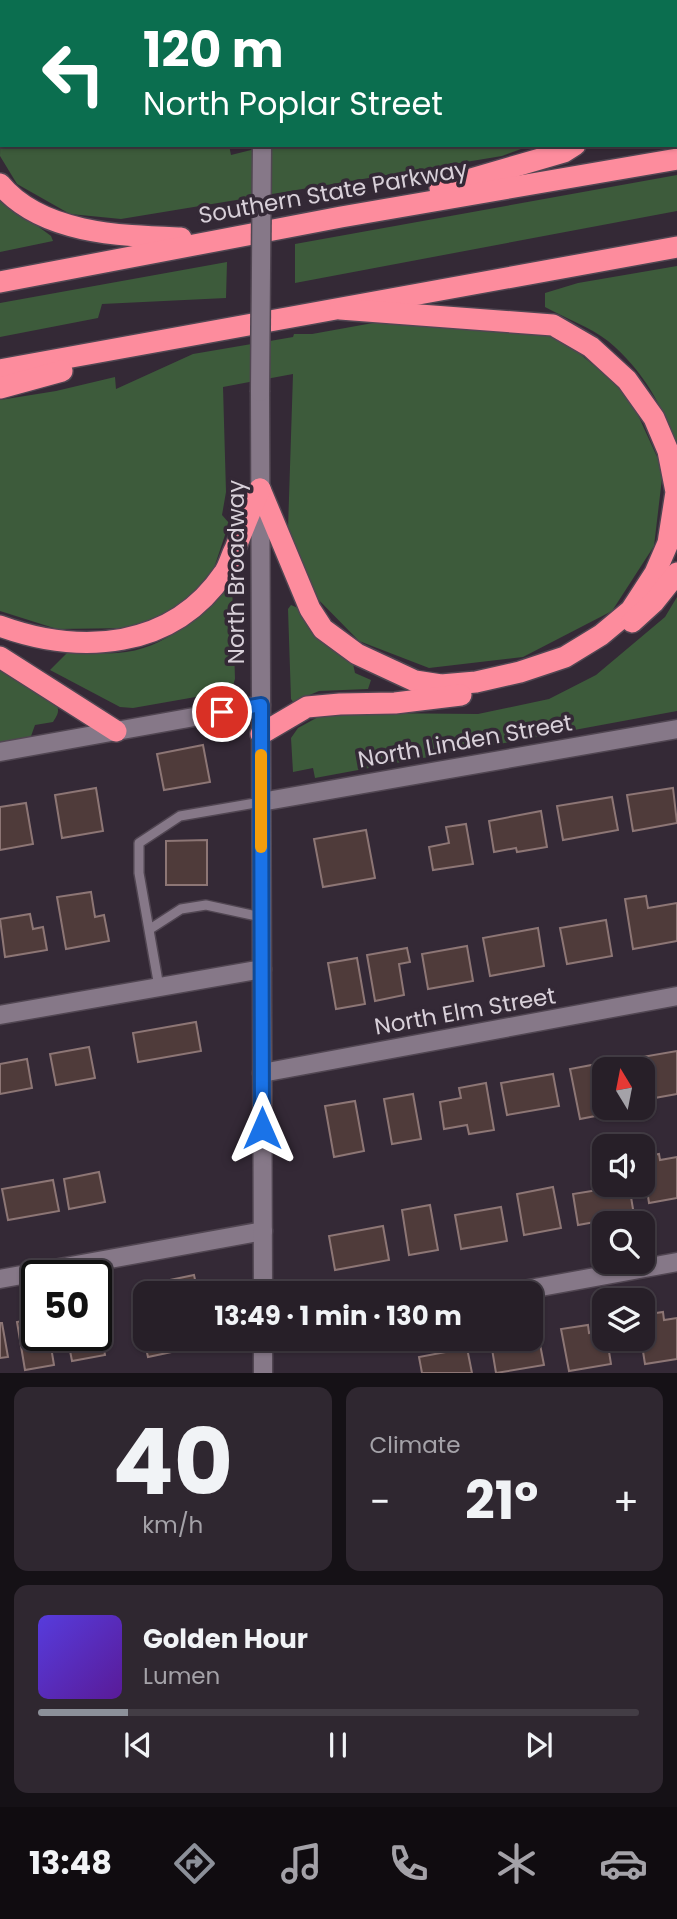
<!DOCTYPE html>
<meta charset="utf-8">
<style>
body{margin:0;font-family:Poppins,sans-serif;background:#2f2730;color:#f1f3f6;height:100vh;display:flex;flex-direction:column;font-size:26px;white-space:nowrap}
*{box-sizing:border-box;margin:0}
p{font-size:23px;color:#a4a2a8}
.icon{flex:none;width:38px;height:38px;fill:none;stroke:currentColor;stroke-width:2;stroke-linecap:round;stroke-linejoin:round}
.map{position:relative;height:1373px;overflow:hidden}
.details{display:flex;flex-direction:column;gap:14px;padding:14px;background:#151116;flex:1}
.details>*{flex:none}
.hud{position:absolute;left:0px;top:0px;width:677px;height:147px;box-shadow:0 2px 5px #0004,0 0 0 2px #433d45;background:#0b6e4f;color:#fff;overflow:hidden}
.needle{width:46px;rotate:350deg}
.tools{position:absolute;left:592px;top:1057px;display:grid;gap:14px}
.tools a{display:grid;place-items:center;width:63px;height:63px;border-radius:14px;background:#271f28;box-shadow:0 2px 5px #0004,0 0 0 2px #433d45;font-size:35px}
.speed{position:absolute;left:21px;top:1260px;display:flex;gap:14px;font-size:35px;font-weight:700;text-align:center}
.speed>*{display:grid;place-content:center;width:91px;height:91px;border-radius:50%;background:#271f28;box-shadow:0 2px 5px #0004,0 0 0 2px #433d45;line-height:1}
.speed .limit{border:4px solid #111;border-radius:10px;background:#fff;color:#111}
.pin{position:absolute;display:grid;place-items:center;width:60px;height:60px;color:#fff;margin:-30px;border:4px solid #fff;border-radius:50%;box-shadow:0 2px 7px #0007}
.me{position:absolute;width:77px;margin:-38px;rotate:0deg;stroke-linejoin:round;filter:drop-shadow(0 0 5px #0008)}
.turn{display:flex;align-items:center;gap:24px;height:147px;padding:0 28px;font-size:32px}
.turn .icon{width:91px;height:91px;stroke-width:2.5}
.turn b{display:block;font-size:49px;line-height:60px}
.big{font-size:52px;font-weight:700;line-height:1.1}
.details .card{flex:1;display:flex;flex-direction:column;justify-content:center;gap:10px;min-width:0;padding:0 24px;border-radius:14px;background:#2f2730}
.details .dial{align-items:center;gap:0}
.dial b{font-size:91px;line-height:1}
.song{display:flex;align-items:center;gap:21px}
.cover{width:84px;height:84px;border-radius:10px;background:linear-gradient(135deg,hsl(250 70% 55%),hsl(270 70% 35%))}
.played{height:7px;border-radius:4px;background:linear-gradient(90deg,#8c9099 15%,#433d45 15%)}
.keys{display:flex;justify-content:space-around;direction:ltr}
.heat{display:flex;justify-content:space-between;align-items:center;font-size:38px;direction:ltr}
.details .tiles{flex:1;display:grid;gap:14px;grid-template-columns:1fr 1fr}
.card:last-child{grid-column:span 2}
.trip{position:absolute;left:133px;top:1281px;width:410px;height:70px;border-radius:14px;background:#271f28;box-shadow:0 2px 5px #0004,0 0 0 2px #433d45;font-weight:700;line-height:70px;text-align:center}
.menu{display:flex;height:112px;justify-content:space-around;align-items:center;background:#100c10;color:#a4a2a8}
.menu .icon{width:49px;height:49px}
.menu .active{color:#8c9099}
.menu b{font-size:32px;color:#f1f3f6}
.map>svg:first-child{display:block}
.green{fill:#3d5b3b}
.building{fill:#4f3b3a;stroke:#8d7675;stroke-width:2}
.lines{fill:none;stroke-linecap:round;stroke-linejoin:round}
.service-casing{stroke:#514652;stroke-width:12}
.minor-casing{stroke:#514652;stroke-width:21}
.tertiary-casing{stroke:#514652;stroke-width:21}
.secondary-casing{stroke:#514652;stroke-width:21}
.motorway-casing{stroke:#514652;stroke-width:24}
.service{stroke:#867888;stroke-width:9}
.minor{stroke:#867888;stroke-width:18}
.tertiary{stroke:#867888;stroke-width:18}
.secondary{stroke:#867888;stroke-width:18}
.motorway{stroke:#fd8c9d;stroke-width:21}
.secondary-bridge-casing{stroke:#514652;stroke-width:21;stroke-linecap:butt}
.secondary-bridge{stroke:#867888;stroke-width:18}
.route-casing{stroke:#114b97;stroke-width:18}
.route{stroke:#1a73e8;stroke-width:12}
.slow{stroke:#f59e0b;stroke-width:12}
.labels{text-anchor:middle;stroke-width:7;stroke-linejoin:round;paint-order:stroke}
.street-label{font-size:23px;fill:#d8d0d9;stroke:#342936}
</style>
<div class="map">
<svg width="677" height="1373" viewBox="0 0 677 1373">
<rect width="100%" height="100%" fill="#342936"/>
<g class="green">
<polygon points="304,0 628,0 628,2 303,2"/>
<polygon points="651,0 677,0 676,135 676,2"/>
<polygon points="2,49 2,145 229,145 231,155 271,145 532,145 502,156 121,219 70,214 17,184 0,156"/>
<polygon points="677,175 677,211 295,283 295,244"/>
<polygon points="0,198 51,236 53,241 0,252"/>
<polygon points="227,262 226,298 102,304 98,318 0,337 0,303"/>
<path d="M677 266V450C664 407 643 370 608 341 590 327 565 318 545 307V293L578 283Z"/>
<polygon points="384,321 554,333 628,393 663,470 654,546 612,611 523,657 429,668 359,641 308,589 288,529 293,374 223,387 226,492 222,515 229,523 214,568 183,605 134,628 57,629 0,611 0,400 56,391 115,377 116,389 193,354 293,337 294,334 312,334"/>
<path d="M232 582 235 679 232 688 224 692 133 708 120 707 50 670 68 652C84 652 101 654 117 653 167 650 199 614 232 582Z"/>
<polygon points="677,597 677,711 315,778 313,768 293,772 291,738 298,728 320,716 365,713 478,714 549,699 596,675 665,617"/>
<polygon points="291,605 298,608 327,643 352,659 355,673 371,680 368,689 319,691 293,702 291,699 288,609"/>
<path d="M0 670C13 677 53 693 57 706 60 712 56 717 53 722L35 725 30 739 0 745Z"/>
</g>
<g class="building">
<polygon points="203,745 210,782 164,790 157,754"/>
<polygon points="96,788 103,831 62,838 55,795"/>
<polygon points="673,788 677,823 633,831 627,795"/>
<polygon points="612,797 618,830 563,840 557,806"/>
<polygon points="26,803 33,844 0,850 0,807"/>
<polygon points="541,811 547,847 517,852 516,848 494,852 489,821"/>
<polygon points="466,824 473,864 433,870 429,847 449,843 446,827"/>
<polygon points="366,830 375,878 323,887 314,839"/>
<polygon points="207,840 207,885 166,885 166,841"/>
<polygon points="91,892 95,917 104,915 109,941 66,949 57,897"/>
<polygon points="646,896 648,908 677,903 677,941 633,949 625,899"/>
<polygon points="30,914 33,929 43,927 47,950 5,957 0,919"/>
<polygon points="606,920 612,956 567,964 560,928"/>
<polygon points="538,928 544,966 490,976 483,938"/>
<polygon points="467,946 473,981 428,989 422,954"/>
<polygon points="407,948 410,962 399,964 404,995 375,1001 367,955"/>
<polygon points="357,958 365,1004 336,1009 328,963"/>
<polygon points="196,1022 201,1051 138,1062 133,1033"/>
<polygon points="89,1047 95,1078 56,1085 50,1054"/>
<polygon points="677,1051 677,1094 649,1099 642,1057"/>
<polygon points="27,1059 32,1088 0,1094 0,1064"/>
<polygon points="624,1063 625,1069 604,1069 604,1108 610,1108 611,1113 580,1119 570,1069 597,1064 598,1068"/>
<polygon points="553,1074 559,1106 507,1115 501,1083"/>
<polygon points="486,1083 494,1130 469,1134 467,1125 444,1129 440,1102 461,1098 459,1088"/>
<polygon points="413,1094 421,1139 392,1144 384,1099"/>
<polygon points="355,1101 364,1151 334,1157 325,1106"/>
<polygon points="659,1154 660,1160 677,1157 677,1198 649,1203 642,1157"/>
<polygon points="99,1172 105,1202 69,1209 64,1179"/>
<polygon points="53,1180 59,1211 8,1220 2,1189"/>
<polygon points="629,1185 634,1215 578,1225 573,1194"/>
<polygon points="553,1187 561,1228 524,1235 517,1194"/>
<polygon points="430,1205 438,1250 409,1255 402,1210"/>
<polygon points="501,1207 507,1241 461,1249 455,1215"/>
<polygon points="383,1226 389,1260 335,1270 329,1236"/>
<polygon points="194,1275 198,1293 168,1293 165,1281"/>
<polygon points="96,1306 105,1355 72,1361 67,1335 96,1335"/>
<polygon points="663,1312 664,1320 677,1318 677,1359 645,1364 641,1339 642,1315"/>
<polygon points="37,1318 37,1335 49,1335 54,1365 25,1370 17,1322"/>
<polygon points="0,1323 2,1323 8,1357 0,1358"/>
<polygon points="588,1325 589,1333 604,1330 604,1339 607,1339 611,1364 569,1371 561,1329"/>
<polygon points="538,1334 544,1365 496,1373 491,1343 530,1339 530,1336"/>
<polygon points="198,1339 200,1346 148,1357 144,1340"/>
<polygon points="467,1348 472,1373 422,1373 419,1357"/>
</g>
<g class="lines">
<defs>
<g id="service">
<polyline points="150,929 181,909 206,905 261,917"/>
<polyline points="159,987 139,873 139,843 180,816 261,802"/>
</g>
<g id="minor">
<polyline points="0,752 261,705"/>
<polyline points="0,1015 262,969"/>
<polyline points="262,1073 677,996"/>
<polyline points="0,1279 263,1231"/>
<polyline points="508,1293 677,1262"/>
</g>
<polyline id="tertiary" points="261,802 677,729"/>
<g id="secondary">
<polyline points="265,0 265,2"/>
<polyline points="260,392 263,1293"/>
<polyline points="263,1373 263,1339"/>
</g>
<g id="motorway">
<polyline points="146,0 150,2"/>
<polyline points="639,0 640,2"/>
<polyline points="47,2 51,0"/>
<polyline points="288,2 288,0"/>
<polyline points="0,36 2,33"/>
<path d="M0 184C41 234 122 236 181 238"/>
<polyline points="440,188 564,152 575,145"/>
<polyline points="0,282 341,217 677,159"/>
<polyline points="0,370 677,247"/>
<polyline points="0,388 62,371"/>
<polyline points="260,489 310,609 323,629 357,654 415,681 441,685 476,682 520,672 565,657 601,635 631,610 655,573 668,543 676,492 668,451 654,418 627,380 591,347 553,325 340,309"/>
<polyline points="632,622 654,602 677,573"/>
<path d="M0 626C80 655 172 650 224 573 229 566 231 556 235 549 243 529 251 509 260 489"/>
<polyline points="0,657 116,731"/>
<polyline points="261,734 307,707 340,704 395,703 461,695"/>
</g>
</defs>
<use href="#service" class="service-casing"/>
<use href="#minor" class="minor-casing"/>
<use href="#tertiary" class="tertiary-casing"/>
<use href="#secondary" class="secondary-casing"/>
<use href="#motorway" class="motorway-casing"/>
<use href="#service" class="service"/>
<use href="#minor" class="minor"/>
<use href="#tertiary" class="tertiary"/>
<use href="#secondary" class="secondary"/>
<use href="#motorway" class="motorway"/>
<defs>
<polyline id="secondary-bridge" points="260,392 262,145"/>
</defs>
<use href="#secondary-bridge" class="secondary-bridge-casing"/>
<use href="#secondary-bridge" class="secondary-bridge"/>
</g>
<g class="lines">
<defs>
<polyline id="route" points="222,712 261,705 262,1128"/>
</defs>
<use href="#route" class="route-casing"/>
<use href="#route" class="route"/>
<polyline class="slow" points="261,755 261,847"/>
</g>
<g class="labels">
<g class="street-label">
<text transform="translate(333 192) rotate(-10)" y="8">Southern State Parkway</text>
<text transform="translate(236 572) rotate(-90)" y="8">North Broadway</text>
<text transform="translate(465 741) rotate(-10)" y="8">North Linden Street</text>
<text transform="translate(465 1011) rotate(-10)" y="8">North Elm Street</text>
</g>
</g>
</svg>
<div class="tools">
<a><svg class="needle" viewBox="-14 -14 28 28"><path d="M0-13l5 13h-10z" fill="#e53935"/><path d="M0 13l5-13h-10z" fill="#a4a2a8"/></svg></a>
<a><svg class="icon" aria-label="sound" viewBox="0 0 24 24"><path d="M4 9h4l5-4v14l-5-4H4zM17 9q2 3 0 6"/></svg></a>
<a><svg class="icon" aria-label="search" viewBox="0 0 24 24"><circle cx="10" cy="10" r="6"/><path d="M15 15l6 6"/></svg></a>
<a><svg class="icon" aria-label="layers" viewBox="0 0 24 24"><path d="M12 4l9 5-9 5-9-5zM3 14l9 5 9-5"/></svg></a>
</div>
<div class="speed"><div class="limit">50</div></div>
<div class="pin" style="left:222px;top:712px;background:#d93025"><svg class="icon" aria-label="arrive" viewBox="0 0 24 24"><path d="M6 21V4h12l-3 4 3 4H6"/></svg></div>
<svg class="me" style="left:262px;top:1128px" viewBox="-20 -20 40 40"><path d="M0-17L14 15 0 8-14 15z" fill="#1a73e8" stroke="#fff" stroke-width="4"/></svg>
<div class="trip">13:49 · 1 min · 130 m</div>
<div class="hud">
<div class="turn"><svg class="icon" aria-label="left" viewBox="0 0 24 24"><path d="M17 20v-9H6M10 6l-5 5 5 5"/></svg><div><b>120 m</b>North Poplar Street</div></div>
</div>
</div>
<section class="details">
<div class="tiles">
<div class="card dial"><b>40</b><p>km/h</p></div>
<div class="card"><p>Climate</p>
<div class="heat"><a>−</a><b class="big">21°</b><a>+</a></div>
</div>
<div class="card">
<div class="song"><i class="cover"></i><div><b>Golden Hour</b><p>Lumen</p></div></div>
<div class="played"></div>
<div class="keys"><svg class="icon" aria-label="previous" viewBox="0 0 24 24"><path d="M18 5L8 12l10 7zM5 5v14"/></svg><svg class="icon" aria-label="pause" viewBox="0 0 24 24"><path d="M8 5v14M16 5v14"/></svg><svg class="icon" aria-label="next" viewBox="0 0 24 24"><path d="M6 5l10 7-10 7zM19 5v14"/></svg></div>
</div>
</div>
</section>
<nav class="menu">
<b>13:48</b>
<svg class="icon active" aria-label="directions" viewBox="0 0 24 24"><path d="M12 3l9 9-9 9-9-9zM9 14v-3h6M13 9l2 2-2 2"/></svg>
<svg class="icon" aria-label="music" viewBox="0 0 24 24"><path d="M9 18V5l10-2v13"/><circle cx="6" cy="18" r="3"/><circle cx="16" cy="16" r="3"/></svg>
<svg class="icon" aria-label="phone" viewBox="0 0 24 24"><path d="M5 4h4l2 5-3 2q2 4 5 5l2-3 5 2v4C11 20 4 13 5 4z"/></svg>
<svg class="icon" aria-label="climate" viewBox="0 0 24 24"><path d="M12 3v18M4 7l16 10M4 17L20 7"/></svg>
<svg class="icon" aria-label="car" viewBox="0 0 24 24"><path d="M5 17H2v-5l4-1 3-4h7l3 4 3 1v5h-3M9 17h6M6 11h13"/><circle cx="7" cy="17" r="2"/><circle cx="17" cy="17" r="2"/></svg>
</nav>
